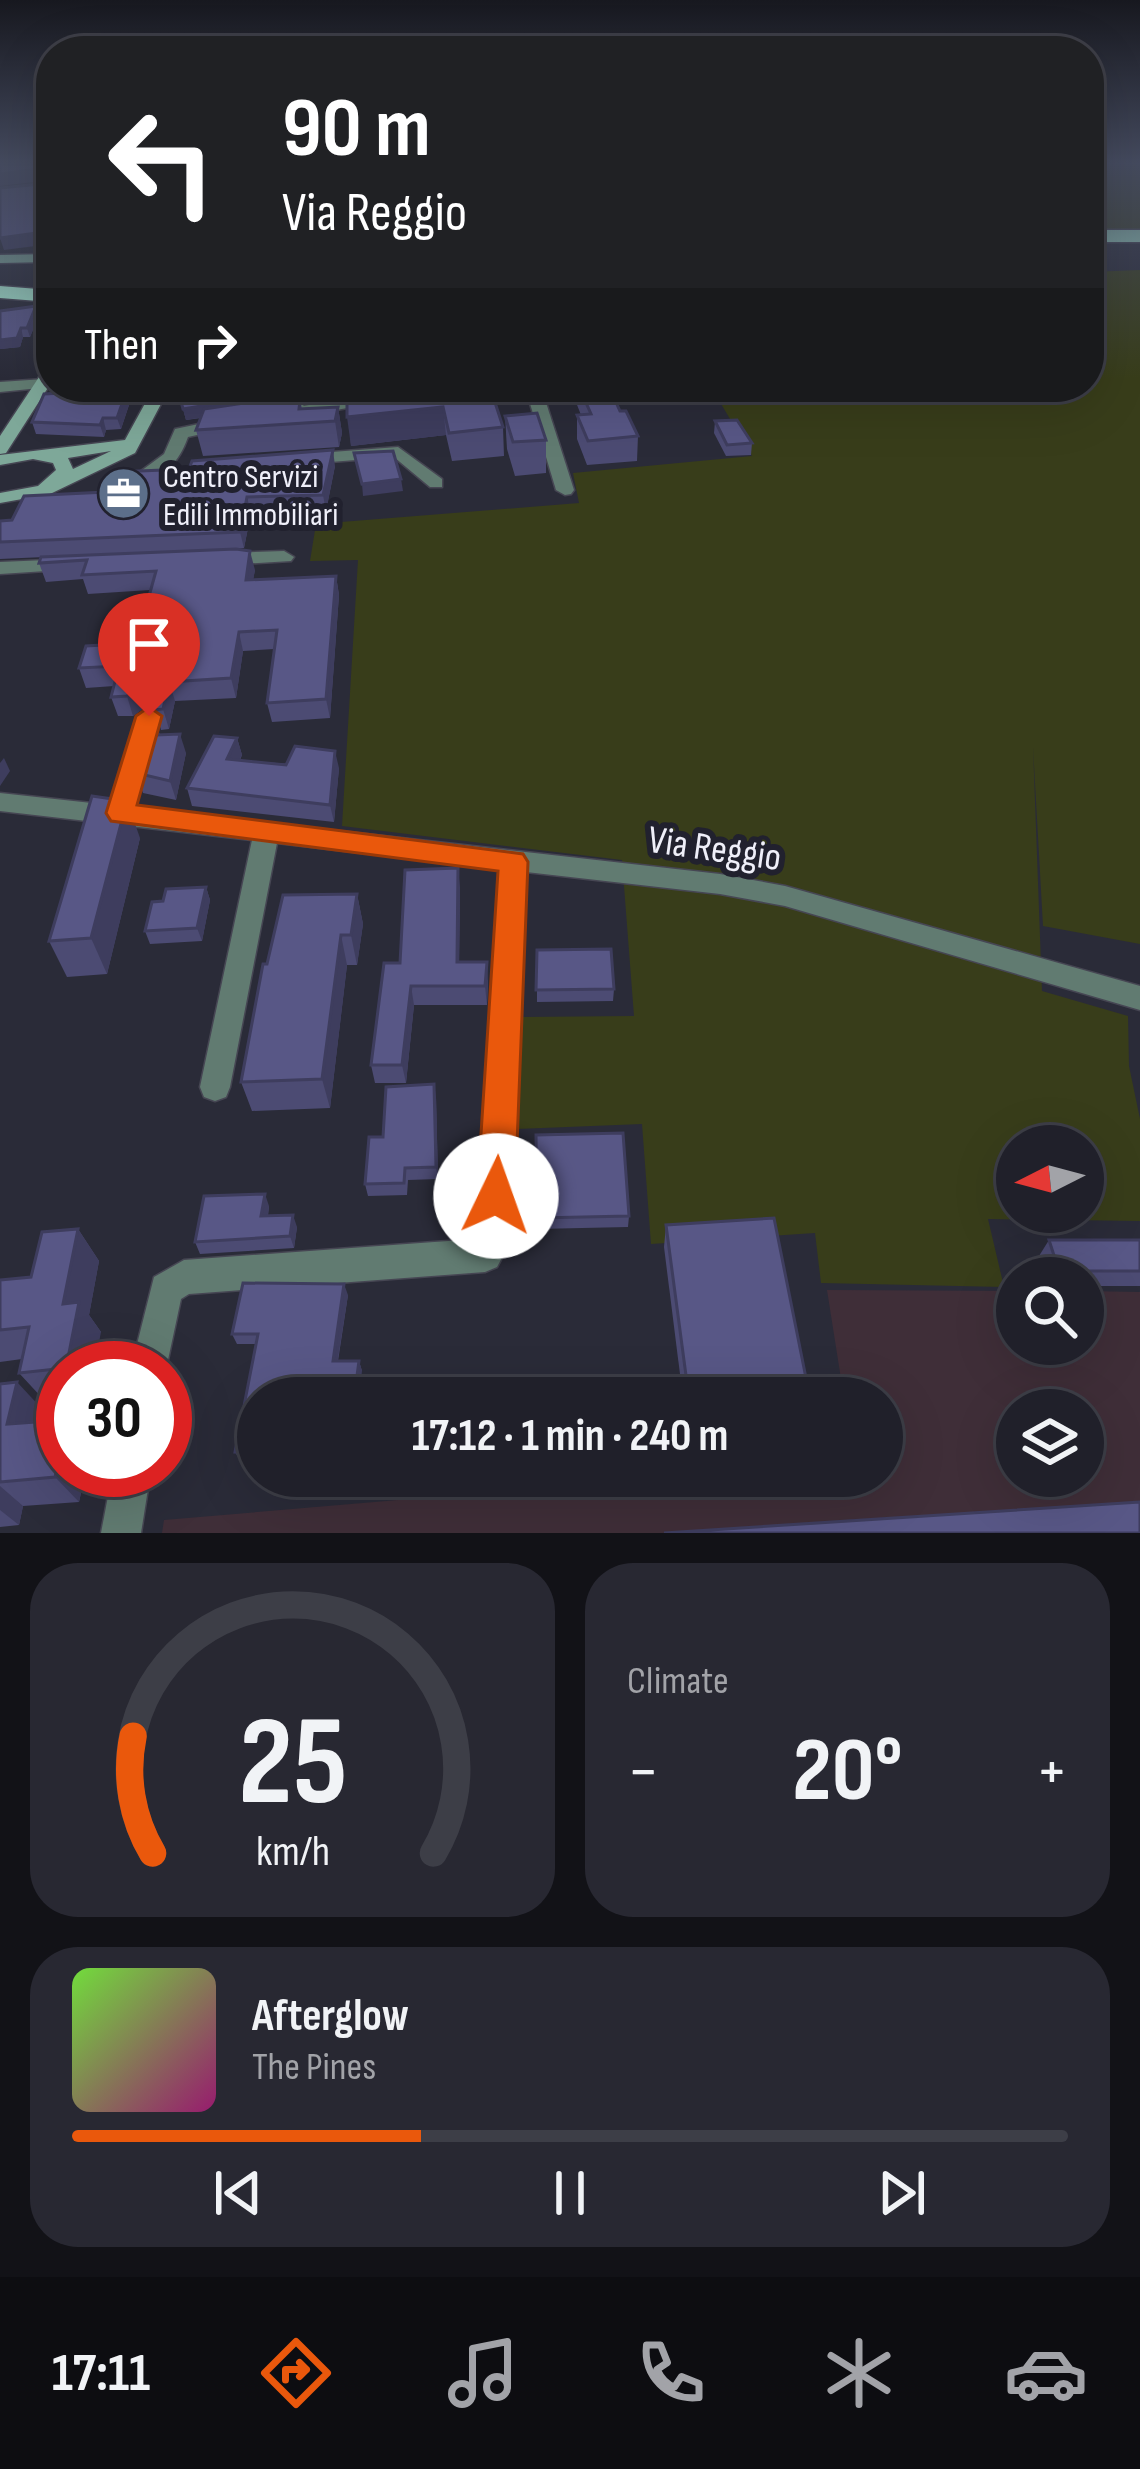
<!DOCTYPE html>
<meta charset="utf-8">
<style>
body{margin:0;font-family:"Sofia Sans Condensed",sans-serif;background:#282832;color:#f1f3f6;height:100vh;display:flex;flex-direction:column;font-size:45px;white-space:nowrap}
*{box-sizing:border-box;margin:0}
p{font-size:39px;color:#a2a3a8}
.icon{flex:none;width:66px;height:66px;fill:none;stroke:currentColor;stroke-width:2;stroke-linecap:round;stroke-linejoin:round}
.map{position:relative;height:1533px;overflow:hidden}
.sheet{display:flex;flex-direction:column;gap:30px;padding:30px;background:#121217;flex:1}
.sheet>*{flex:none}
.top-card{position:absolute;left:36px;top:36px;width:1068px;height:366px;border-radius:48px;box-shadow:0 12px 48px #0002,0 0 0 3px #3d3e47;background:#202124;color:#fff;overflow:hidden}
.needle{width:78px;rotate:264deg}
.buttons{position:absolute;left:996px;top:1125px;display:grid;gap:24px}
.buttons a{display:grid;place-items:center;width:108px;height:108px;border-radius:50%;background:#20202a;box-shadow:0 12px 48px #0002,0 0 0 3px #3d3e47;font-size:60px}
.speed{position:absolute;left:36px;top:1341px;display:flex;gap:24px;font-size:60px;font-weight:700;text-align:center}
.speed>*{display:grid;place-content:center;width:156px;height:156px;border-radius:50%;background:#20202a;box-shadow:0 12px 48px #0002,0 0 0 3px #3d3e47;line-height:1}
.speed .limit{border:18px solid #d22;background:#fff;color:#111}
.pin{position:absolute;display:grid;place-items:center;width:102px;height:102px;color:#fff;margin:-123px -51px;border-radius:50% 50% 50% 0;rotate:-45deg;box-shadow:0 0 12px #0007}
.pin .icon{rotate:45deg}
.me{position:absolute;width:132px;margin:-66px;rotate:3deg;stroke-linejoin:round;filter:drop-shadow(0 0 9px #0008)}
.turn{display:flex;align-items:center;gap:42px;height:252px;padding:0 48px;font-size:54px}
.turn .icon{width:156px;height:156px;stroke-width:2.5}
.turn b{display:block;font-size:84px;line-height:102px}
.then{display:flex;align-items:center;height:114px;padding:0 48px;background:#0003;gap:24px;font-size:45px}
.big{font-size:90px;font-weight:700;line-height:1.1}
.sheet .widget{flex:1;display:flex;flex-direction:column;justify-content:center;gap:18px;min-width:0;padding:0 42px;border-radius:48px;background:#282832}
.sheet .dial{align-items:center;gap:0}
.dial svg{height:312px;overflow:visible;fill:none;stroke:#3d3e47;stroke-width:7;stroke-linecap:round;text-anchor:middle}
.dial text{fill:#f1f3f6;stroke:none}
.song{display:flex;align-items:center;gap:36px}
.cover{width:144px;height:144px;border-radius:18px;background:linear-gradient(135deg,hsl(100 70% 55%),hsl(320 70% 35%))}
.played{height:12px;border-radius:6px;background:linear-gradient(90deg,#ea580c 35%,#3d3e47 35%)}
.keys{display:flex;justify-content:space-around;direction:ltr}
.heat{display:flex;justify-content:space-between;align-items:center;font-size:66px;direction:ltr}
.sheet .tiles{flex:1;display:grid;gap:30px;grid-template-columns:1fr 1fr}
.widget:last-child{grid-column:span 2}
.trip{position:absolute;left:237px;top:1377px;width:666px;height:120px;border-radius:60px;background:#20202a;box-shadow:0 12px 48px #0002,0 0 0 3px #3d3e47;font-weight:700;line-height:120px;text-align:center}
.menu{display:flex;height:192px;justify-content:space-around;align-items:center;background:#0d0d11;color:#a2a3a8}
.menu .icon{width:84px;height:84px}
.menu .selected{color:#ea580c}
.menu b{font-size:54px;color:#f1f3f6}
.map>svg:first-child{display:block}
.industrial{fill:#3f2e38;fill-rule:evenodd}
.green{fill:#383d1a;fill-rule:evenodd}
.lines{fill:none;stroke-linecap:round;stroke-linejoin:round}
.lane-casing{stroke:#464653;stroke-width:9}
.street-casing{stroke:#464653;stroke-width:3}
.secondary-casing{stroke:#464653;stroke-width:3}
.highway-casing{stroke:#464653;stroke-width:3}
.lane{stroke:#617b71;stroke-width:8}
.street{fill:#617b71;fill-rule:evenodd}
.secondary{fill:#7ea899;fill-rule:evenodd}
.highway{fill:#a8ebd2;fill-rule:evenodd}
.wall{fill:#4c4b73}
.shaded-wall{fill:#3e3d5e}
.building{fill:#585786;stroke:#3e3d5e;stroke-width:3}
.route{fill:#ea580c;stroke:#983908;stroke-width:3}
.labels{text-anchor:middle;stroke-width:12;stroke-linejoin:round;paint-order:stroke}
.far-poi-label{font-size:33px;fill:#efeff9;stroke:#21212e;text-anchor:start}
.street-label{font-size:39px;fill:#efeff9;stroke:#21212e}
</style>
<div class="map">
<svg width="1140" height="1533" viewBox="0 0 1140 1533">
<rect width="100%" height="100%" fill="#2a2b38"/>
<path class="industrial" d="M827 1290 1017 1291V1344H1083V1291L1140 1292V1533H162L164 1520 679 1476H882V1398H844ZM1017 1410H1083V1476H1017Z"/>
<g class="green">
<polygon points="1089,164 1140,164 1140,230 1089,232"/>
<path d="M1140 270V944L1043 926 1033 747 1042 991 1128 1016 1129 1066 1140 1119V1221L988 1219 1004 1287 821 1283 815 1233 651 1244 642 1124 517 1129 522 1017 634 1016 622 860 342 826 358 560 310 561 316 524 579 503 573 473 752 456 711 387H1089V272ZM1017 1146H1083V1212H1017Z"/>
</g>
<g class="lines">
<defs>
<polyline id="lane" points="291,387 302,412"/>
<g id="street">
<polygon points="44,379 51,383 50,387 0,392 0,382"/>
<polygon points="525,387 541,387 574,490 571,494 565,495 556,490"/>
<polygon points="375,394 383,399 381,402 297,417 289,412 297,407"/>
<path d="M227 418 233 419V427L188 437C181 457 168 477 144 475L141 471 164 454 175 429Z"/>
<polygon points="398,447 442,479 442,487 430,487 394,457 305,464 296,459 305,454"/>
<polygon points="284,551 294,557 291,561 224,565 214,559 224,553"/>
<polygon points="70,559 80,565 77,569 0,574 0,562"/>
<polygon points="149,708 160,716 134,808 720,874 785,886 1140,986 1140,1010 785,906 720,894 526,872 511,1241 497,1267 485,1272 189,1294 181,1299 165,1374 165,1368 131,1368 154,1277 184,1260 476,1239 500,869 277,843 230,1087 226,1097 215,1101 204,1097 200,1087 252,840 0,811 0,793 110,805 138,716"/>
<polygon points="113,1470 151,1470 141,1533 101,1533"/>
</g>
<g id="secondary">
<polygon points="51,254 51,262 0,263 0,255"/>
<polygon points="51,366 51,383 6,453 0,454 0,436 45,368"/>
<path d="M154 387H170L135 453 50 494 0 503V493L38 486 56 470 53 463 33 459 0 465V455L125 440ZM111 451 73 469 68 458Z"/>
</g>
<g id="highway">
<rect x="1089" y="230" width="51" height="12"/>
<polygon points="0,286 51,290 51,302 0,298"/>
</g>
</defs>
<use href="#lane" class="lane-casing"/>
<use href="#street" class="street-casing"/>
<use href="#secondary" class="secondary-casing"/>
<use href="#highway" class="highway-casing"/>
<use href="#lane" class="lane"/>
<use href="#street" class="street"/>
<use href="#secondary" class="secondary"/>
<use href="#highway" class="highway"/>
</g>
<g class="wall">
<polygon points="0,311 39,315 30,337 23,337 20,347 0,349"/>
<polygon points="135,387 121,429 106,430 104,437 36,434 32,422"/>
<polygon points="177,387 269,399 300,401 302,408 338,407 342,433 339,447 203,456 196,430 201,418 186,420"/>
<polygon points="347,387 503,427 504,456 452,461 446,435 351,446"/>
<polygon points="570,387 609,387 620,411 638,436 637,461 587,465 577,439 577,415 581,415"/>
<polygon points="505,416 546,440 546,473 515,476 507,449"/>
<polygon points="715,421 752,443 751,455 726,456 714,433"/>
<polygon points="335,466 326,511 251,513 244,548 0,559 0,521 12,520 106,492"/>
<polygon points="41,557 255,570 253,579 336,576 339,595 330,718 272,722 267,703 274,649 243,651 236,698 175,701 169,729 161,730 155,708 149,704 133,716 118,716 111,697 114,686 86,688 79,668 136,643 150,590 88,594 83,579 46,582 39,563"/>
<polygon points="158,729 160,735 186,753 176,800 143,793 136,773"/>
<polygon points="237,738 242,755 240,760 339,768 334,822 192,806 187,788"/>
<polygon points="140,838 107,974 67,977 49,941"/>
<polygon points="206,887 210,900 202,941 150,944 145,931 163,901"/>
<polygon points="460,887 459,962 488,981 487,1005 414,1005 406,1083 375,1083 371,1065 400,963"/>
<polygon points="357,894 363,924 357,965 347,965 330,1108 252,1111 241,1082 267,964"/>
<polygon points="537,950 614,989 613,1001 537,1002"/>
<polygon points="436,1097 438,1179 408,1180 407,1195 368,1196 365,1184 383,1137"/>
<polygon points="536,1135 629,1216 628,1227 537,1229"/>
<polygon points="269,1206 268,1216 297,1227 294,1248 200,1254 195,1242"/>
<polygon points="666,1225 810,1398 683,1398 664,1247"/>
<polygon points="78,1229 99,1261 89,1315 101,1332 63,1368 63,1398 44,1400 19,1373 22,1359 0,1362 0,1280 31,1277"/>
<polygon points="1049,1240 1140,1240 1140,1286 1083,1286 1083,1278 1046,1278 1039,1256"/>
<polygon points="348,1295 338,1361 359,1361 362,1371 258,1398 258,1462 241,1462 235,1452 256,1344 237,1344 232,1334"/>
<polygon points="0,1384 43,1410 40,1422 63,1470 86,1470 79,1502 23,1506 19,1525 0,1527"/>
</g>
<g class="shaded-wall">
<polygon points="47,168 51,180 0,186 0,174"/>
<polygon points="51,231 51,244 4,250 0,238"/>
<polygon points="36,306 39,315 30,337 27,328"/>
<polygon points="21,328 23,337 20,347 0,349 0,340"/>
<polygon points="128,387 135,387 121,429 117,418"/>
<polygon points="268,395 270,406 186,420 183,409"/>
<polygon points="338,407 342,433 339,447 335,421"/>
<polygon points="443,407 446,435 351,446 347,417"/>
<polygon points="103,418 106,430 104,437 100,425"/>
<polygon points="333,450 335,466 326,511 323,495"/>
<polygon points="401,479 403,491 363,496 362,484"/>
<polygon points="247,497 251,513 244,548 240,532"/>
<polygon points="250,551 255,570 250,599 246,580"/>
<polygon points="336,576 339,595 330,718 326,699"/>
<polygon points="239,632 243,651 236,698 231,678"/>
<polygon points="169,682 175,701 169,729 163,709"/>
<polygon points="143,684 149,704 133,716 127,696"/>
<polygon points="180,734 186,753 176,800 170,781"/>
<polygon points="237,738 242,755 231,776 227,759"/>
<polygon points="335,751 339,768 334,822 330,805"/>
<polygon points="4,758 10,771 0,786 0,763"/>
<polygon points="127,801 140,838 107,974 91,938"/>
<polygon points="458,868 460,887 459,981 457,962"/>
<polygon points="206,887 210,900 202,941 197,928"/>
<polygon points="357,894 363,924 357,965 351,935"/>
<polygon points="341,935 347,965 330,1108 322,1079"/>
<polygon points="487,962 488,981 487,1005 485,986"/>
<polygon points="411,986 414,1005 406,1083 402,1065"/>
<polygon points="434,1084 436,1097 438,1179 436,1167"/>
<polygon points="265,1194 269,1206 266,1227 261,1216"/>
<polygon points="293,1215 297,1227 294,1248 290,1236"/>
<polygon points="78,1229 99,1261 89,1315 101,1332 94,1368 66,1368 63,1304"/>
<polygon points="344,1284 348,1295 336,1371 333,1361"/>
<polygon points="359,1361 362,1371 359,1398 354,1398"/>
<polygon points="17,1382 43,1410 33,1450 7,1424"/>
<polygon points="63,1439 63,1470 86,1470 79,1502 55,1477"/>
<polygon points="0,1486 23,1506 19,1525 0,1510"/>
</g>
<g class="building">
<polygon points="0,164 51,164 51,231 0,238 0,188 51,183 47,168 0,174"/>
<polygon points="36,306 27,328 21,328 17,338 0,340 0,311"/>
<polygon points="82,387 128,387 117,418 103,418 100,425 32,422 44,394 80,392"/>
<polygon points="177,387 265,387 268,395 183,409"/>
<polygon points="347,387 490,387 503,427 449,433 443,407 347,417"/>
<polygon points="579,387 609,387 620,411 626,411 638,436 588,441 577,415 591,414"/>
<polygon points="272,399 300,401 299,409 338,407 335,421 196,430 204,409"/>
<polygon points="537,413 546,440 513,442 505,416"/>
<polygon points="737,420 752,443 727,445 715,421"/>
<polygon points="333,450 323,495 247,497 240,532 0,542 0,521 12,520 24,496 106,492 114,472 189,469 192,461"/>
<polygon points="393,451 401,479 362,484 354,453"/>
<polygon points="236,549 250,551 246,580 336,576 326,699 267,703 277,630 239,632 231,678 169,682 163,709 154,710 158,695 143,684 127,696 111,697 119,666 79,668 86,646 136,643 156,571 82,575 87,560 39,563 41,557"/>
<polygon points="149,728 158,729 157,735 180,734 170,781 136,773"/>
<polygon points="214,736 237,738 227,759 286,765 295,746 335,751 330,805 187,788"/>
<polygon points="92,796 127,801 91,938 49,941"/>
<polygon points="458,868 457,962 487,962 485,986 411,986 402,1065 371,1065 384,963 400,963 405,870"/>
<polygon points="206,887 197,928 145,931 152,902 163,901 166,889"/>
<polygon points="357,894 351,935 341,935 322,1079 241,1082 263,964 267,964 283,895"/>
<polygon points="611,949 614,989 536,990 537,950"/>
<polygon points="434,1084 436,1167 405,1168 404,1183 365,1184 369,1137 383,1137 386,1087"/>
<polygon points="623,1133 629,1216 537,1218 536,1135"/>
<polygon points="265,1194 261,1216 293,1215 290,1236 195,1242 204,1196"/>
<polygon points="774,1218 810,1398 689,1398 666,1225"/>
<polygon points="78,1229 63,1304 79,1302 66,1368 19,1373 29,1327 0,1330 0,1280 31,1277 42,1232"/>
<polygon points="1049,1240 1140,1240 1140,1271 1059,1271"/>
<polygon points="243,1283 344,1284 333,1361 359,1361 354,1398 258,1398 258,1453 235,1452 258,1334 232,1334"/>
<polygon points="17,1382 7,1424 63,1420 63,1439 55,1477 0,1482 0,1384"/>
<polygon points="1140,1502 1140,1533 664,1533"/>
</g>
<linearGradient id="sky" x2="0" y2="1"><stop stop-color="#17181f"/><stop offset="0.43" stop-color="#444a5e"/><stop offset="1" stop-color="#444a5e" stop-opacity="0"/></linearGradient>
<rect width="1140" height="379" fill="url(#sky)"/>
<polygon class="route" points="149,707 162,716 137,805 523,854 528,862 515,1196 510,1208 496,1214 483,1208 477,1196 498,871 111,821 106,813 136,716"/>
<defs>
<symbol id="office-disc" viewBox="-11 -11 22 22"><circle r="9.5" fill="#5c6f8a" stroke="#21212e"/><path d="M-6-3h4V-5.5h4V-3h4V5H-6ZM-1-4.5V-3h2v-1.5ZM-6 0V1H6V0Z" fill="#fff"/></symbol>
</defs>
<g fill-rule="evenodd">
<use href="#office-disc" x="94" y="464" width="59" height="59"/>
</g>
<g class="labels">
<g class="far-poi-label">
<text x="163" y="487">Centro Servizi<tspan x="163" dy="38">Edili Immobiliari</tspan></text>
</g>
<g class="street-label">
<text transform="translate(715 847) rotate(8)" y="14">Via Reggio</text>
</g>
</g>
</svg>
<div class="buttons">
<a><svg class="needle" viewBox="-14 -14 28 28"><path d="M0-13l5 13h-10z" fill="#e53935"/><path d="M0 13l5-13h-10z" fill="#a2a3a8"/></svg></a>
<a><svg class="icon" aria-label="search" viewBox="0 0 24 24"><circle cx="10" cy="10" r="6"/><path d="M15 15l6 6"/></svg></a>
<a><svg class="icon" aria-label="layers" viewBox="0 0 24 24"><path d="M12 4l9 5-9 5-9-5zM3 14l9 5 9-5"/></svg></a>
</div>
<div class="speed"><div class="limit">30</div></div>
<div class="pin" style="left:149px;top:716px;background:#d93025"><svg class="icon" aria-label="arrive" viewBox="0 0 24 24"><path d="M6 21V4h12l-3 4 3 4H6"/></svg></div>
<svg class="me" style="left:496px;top:1196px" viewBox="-20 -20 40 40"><circle r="19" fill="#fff"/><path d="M0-13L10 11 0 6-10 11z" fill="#ea580c"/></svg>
<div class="trip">17:12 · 1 min · 240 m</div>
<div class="top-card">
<div class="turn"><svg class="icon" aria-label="left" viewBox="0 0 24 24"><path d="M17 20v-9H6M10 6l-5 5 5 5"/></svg><div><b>90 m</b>Via Reggio</div></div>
<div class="then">Then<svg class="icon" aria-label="right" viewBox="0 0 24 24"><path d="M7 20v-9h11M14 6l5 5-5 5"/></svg></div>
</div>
</div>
<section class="sheet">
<div class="tiles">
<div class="widget dial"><svg viewBox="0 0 100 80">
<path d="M14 69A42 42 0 1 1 86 69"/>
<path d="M14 69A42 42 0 0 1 9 39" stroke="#ea580c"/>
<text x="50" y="56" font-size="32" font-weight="700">25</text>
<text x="50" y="72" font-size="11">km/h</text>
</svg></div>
<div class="widget"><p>Climate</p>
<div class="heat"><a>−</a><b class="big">20°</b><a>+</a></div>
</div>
<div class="widget">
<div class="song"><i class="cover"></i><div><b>Afterglow</b><p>The Pines</p></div></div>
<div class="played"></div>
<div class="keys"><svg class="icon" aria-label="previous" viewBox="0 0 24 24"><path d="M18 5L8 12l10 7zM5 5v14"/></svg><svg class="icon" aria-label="pause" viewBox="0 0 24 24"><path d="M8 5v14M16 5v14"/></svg><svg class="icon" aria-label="next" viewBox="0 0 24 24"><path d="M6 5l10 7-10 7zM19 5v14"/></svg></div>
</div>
</div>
</section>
<nav class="menu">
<b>17:11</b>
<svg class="icon selected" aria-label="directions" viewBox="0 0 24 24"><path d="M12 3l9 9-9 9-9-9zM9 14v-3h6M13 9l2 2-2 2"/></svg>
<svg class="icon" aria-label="music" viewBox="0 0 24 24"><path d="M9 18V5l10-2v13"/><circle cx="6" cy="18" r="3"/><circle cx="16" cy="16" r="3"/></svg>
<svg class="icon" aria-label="phone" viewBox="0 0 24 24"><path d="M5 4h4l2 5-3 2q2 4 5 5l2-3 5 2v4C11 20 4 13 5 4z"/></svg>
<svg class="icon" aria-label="climate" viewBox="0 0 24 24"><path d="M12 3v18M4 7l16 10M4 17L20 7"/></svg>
<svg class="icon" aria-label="car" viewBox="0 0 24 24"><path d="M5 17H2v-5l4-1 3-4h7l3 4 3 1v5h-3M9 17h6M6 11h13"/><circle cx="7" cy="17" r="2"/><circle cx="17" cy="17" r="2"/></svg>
</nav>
